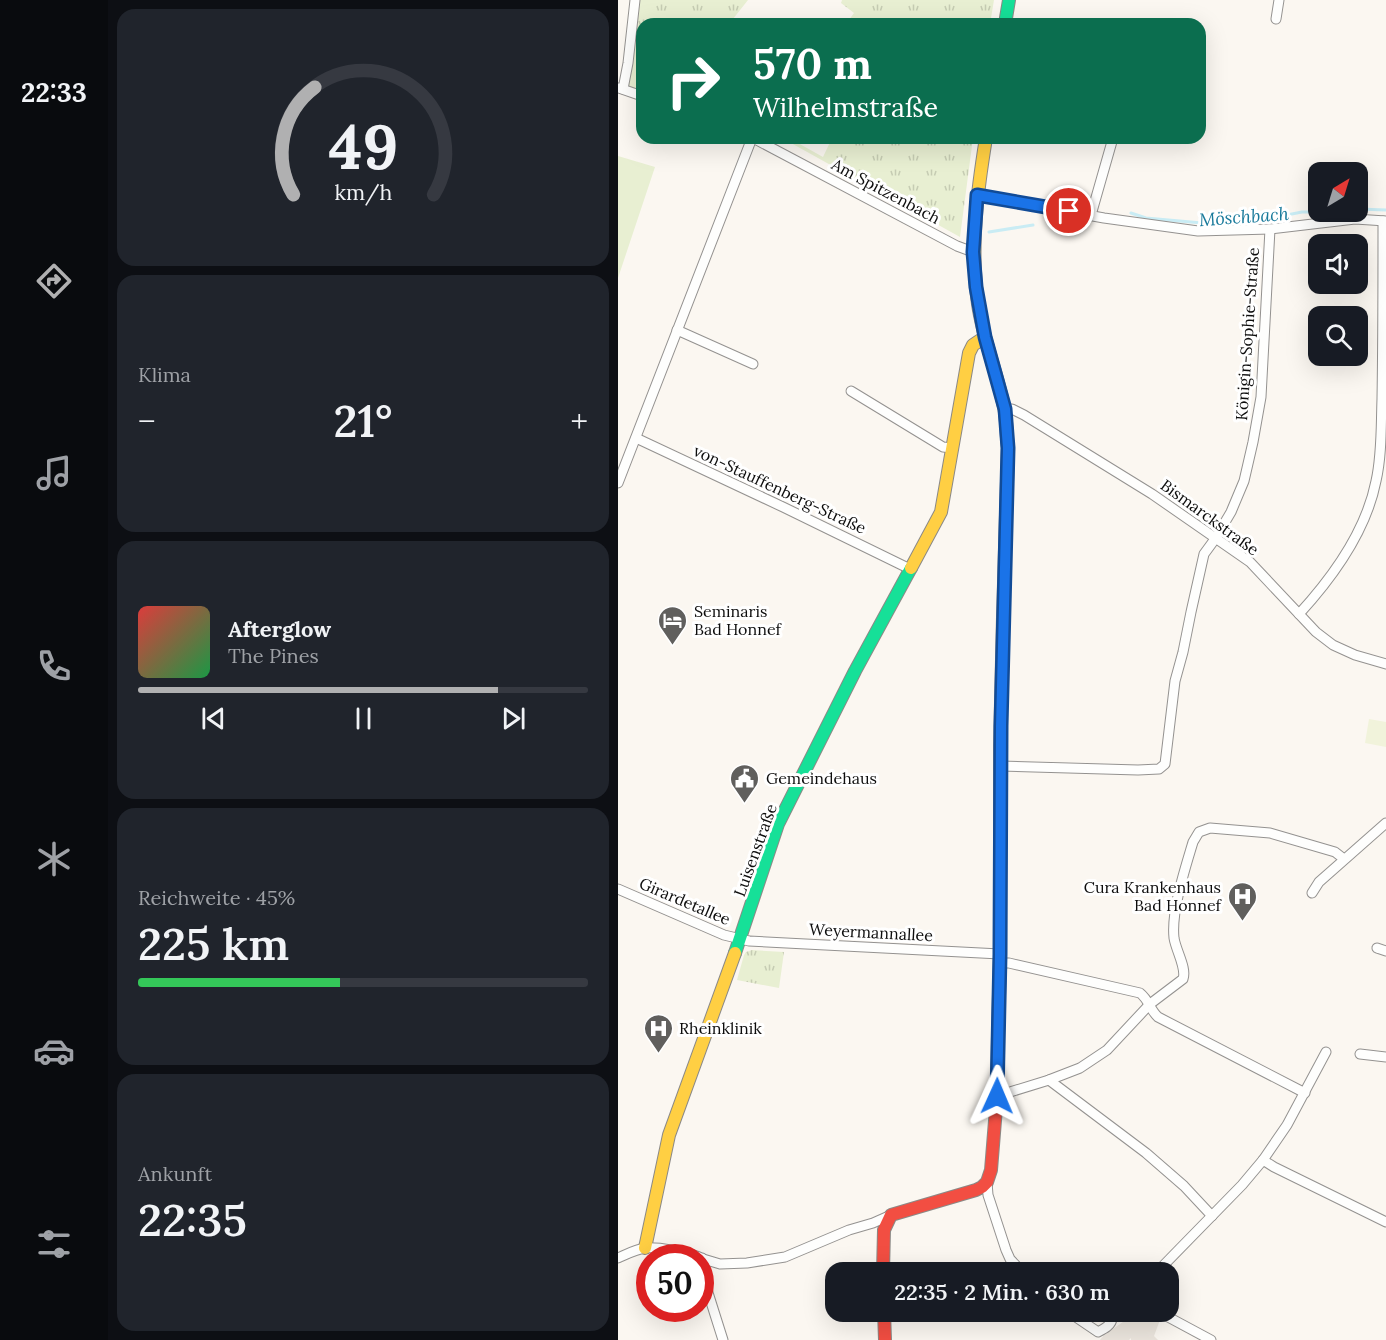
<!DOCTYPE html>
<html lang="de">
<meta charset="utf-8">
<style>
body{margin:0;font-family:Lora,serif;background:#20242c;color:#f1f3f6;height:100vh;display:flex;flex-direction:column;font-size:22px;white-space:nowrap}
*{box-sizing:border-box;margin:0}
p{font-size:20px;color:#9ea1a6}
.icon{flex:none;width:33px;height:33px;fill:none;stroke:currentColor;stroke-width:2;stroke-linecap:round;stroke-linejoin:round}
.map{position:relative;flex:1;overflow:hidden}
.details{display:flex;flex-direction:column;gap:9px;padding:9px;background:#0d0f14;width:510px}
.details>*{flex:none}
.top-card{position:absolute;left:18px;top:18px;width:570px;height:126px;border-radius:18px;box-shadow:0 6px 24px #0002;background:#0b6e4f;color:#fff;overflow:hidden}
.needle{width:39px;rotate:38deg}
.buttons{position:absolute;left:690px;top:162px;display:grid;gap:12px}
.buttons a{display:grid;place-items:center;width:60px;height:60px;border-radius:12px;background:#171b24;box-shadow:0 6px 24px #0002;font-size:30px}
.speed{position:absolute;left:18px;top:1244px;display:flex;gap:12px;font-size:30px;font-weight:700;text-align:center}
.speed>*{display:grid;place-content:center;width:78px;height:78px;border-radius:50%;background:#171b24;box-shadow:0 6px 24px #0002;line-height:1}
.speed .limit{border:9px solid #d22;background:#fff;color:#111}
.pin{position:absolute;display:grid;place-items:center;width:51px;height:51px;color:#fff;margin:-26px;border:3px solid #fff;border-radius:50%;box-shadow:0 2px 6px #0007}
.me{position:absolute;width:66px;margin:-33px;rotate:1deg;stroke-linejoin:round;filter:drop-shadow(0 0 4px #0008)}
.turn{display:flex;align-items:center;gap:21px;height:126px;padding:0 18px;font-size:27px}
.turn .icon{width:78px;height:78px;stroke-width:2.5}
.turn b{display:block;font-size:42px;line-height:51px}
.big{font-size:45px;font-weight:600;line-height:1.1}
.details .tile{flex:1;display:flex;flex-direction:column;justify-content:center;gap:9px;min-width:0;padding:0 21px;border-radius:18px;background:#20242c}
.details .dial{align-items:center;gap:0}
.dial svg{height:156px;overflow:visible;fill:none;stroke:#363941;stroke-width:7;stroke-linecap:round;text-anchor:middle}
.dial text{fill:#f1f3f6;stroke:none}
.song{display:flex;align-items:center;gap:18px}
.cover{width:72px;height:72px;border-radius:9px;background:linear-gradient(135deg,hsl(0 70% 55%),hsl(140 70% 35%))}
.played{height:6px;border-radius:3px;background:linear-gradient(90deg,#b0b0b1 80%,#363941 80%)}
.keys{display:flex;justify-content:space-around;direction:ltr}
.heat{display:flex;justify-content:space-between;align-items:center;font-size:33px;direction:ltr}
.charge{height:9px;border-radius:4px;background:linear-gradient(90deg,#34c759 45%,#363941 0)}
.trip{position:absolute;left:207px;top:1262px;width:354px;height:60px;border-radius:18px;background:#171b24;box-shadow:0 6px 24px #0002;font-weight:600;line-height:60px;text-align:center}
main{display:flex;flex:1;min-height:0}
.tab-bar{display:flex;flex-direction:column;width:108px;justify-content:space-around;align-items:center;background:#090b0e;color:#9ea1a6}
.tab-bar .icon{width:42px;height:42px}
.tab-bar .selected{color:#b0b0b1}
.tab-bar b{font-size:27px;color:#f1f3f6}
.map>svg:first-child{display:block}
.grass{fill:#e8efd2}
.park{fill:url(#park-tufts)}
.pitch{fill:#f1f3db}
.plaza{fill:#ebe5dd}
.lines{fill:none;stroke-linecap:round;stroke-linejoin:round}
.stream{stroke:#c9ecf4;stroke-width:3}
.street-casing{stroke:#949290;stroke-width:11}
.fast-casing{stroke:#8b8986;stroke-width:14}
.slow-casing{stroke:#8b8986;stroke-width:14}
.jam-casing{stroke:#8b8986;stroke-width:14}
.street{stroke:#fefefd;stroke-width:9}
.fast{stroke:#16e098;stroke-width:12}
.slow{stroke:#ffcf43;stroke-width:12}
.jam{stroke:#f24e42;stroke-width:12}
.route-casing{stroke:#114b97;stroke-width:15}
.route{stroke:#1a73e8;stroke-width:10}
.labels{text-anchor:middle;stroke-width:6;stroke-linejoin:round;paint-order:stroke}
.street-label{font-size:16px;fill:#0d0d0d;stroke:#fff}
.poi-label{font-size:16px;fill:#0d0d0d;stroke:#fff;text-anchor:start}
.water-label{font-size:18px;font-style:italic;fill:#197a9b;stroke:#fff}
</style>
<main>
<nav class="tab-bar">
<b>22:33</b>
<svg class="icon selected" aria-label="directions" viewBox="0 0 24 24"><path d="M12 3l9 9-9 9-9-9zM9 14v-3h6M13 9l2 2-2 2"/></svg>
<svg class="icon" aria-label="music" viewBox="0 0 24 24"><path d="M9 18V5l10-2v13"/><circle cx="6" cy="18" r="3"/><circle cx="16" cy="16" r="3"/></svg>
<svg class="icon" aria-label="phone" viewBox="0 0 24 24"><path d="M5 4h4l2 5-3 2q2 4 5 5l2-3 5 2v4C11 20 4 13 5 4z"/></svg>
<svg class="icon" aria-label="climate" viewBox="0 0 24 24"><path d="M12 3v18M4 7l16 10M4 17L20 7"/></svg>
<svg class="icon" aria-label="car" viewBox="0 0 24 24"><path d="M5 17H2v-5l4-1 3-4h7l3 4 3 1v5h-3M9 17h6M6 11h13"/><circle cx="7" cy="17" r="2"/><circle cx="17" cy="17" r="2"/></svg>
<svg class="icon" aria-label="filters" viewBox="0 0 24 24"><path d="M4 7h16M4 17h16"/><circle cx="9" cy="7" r="2"/><circle cx="15" cy="17" r="2"/></svg>
</nav>
<section class="details">
<div class="tile dial"><svg viewBox="0 0 100 80">
<path d="M14 69A42 42 0 1 1 86 69"/>
<path d="M14 69A42 42 0 0 1 25 14" stroke="#b0b0b1"/>
<text x="50" y="56" font-size="32" font-weight="700">49</text>
<text x="50" y="72" font-size="11">km/h</text>
</svg></div>
<div class="tile"><p>Klima</p>
<div class="heat"><a>−</a><b class="big">21°</b><a>+</a></div>
</div>
<div class="tile">
<div class="song"><i class="cover"></i><div><b>Afterglow</b><p>The Pines</p></div></div>
<div class="played"></div>
<div class="keys"><svg class="icon" aria-label="previous" viewBox="0 0 24 24"><path d="M18 5L8 12l10 7zM5 5v14"/></svg><svg class="icon" aria-label="pause" viewBox="0 0 24 24"><path d="M8 5v14M16 5v14"/></svg><svg class="icon" aria-label="next" viewBox="0 0 24 24"><path d="M6 5l10 7-10 7zM19 5v14"/></svg></div>
</div>
<div class="tile"><p>Reichweite · 45%</p><b class="big">225 km</b><div class="charge"></div></div>
<div class="tile"><p>Ankunft</p><b class="big">22:35</b></div>
</section>
<div class="map">
<svg width="768" height="1340" viewBox="0 0 768 1340">
<defs>
<pattern id="park-tufts" width="24" height="20" patternUnits="userSpaceOnUse" patternTransform="scale(1.5)"><rect width="24" height="20" fill="#e8efd2"/><path d="M3 7l-1-3M5 7V3M7 7l1-3M15 17l-1-3M17 17v-4M19 17l1-3" fill="none" stroke="#c6ccb3"/></pattern>
</defs>
<rect width="100%" height="100%" fill="#fbf7f1"/>
<polygon class="grass" points="0,156 37,167 0,278"/>
<g class="park">
<polygon points="22,0 130,0 111,24 24,24 24,92 9,86 15,63"/>
<polygon points="224,0 376,0 372,24 228,24 236,13 223,3"/>
<polygon points="164,138 171,138 205,157 214,138 355,138 342,237"/>
<polygon points="134,950 166,952 161,988 119,980 126,955 128,952"/>
</g>
<polygon class="pitch" points="751,719 768,722 768,747 747,743"/>
<polygon class="plaza" points="521,1311 530,1311 543,1317 536,1336 540,1340 513,1340 513,1338 511,1340 482,1340 486,1335"/>
<g class="lines">
<g class="stream">
<polyline points="740,209 768,210"/>
<polyline points="513,213 528,218 584,223 612,218 648,219 684,212 703,212"/>
<polyline points="371,232 415,225"/>
</g>
<defs>
<g id="street">
<polyline points="658,19 661,0"/>
<polyline points="1,88 24,96"/>
<polyline points="5,89 10,63 17,0"/>
<polyline points="135,138 339,246 355,252"/>
<polyline points="359,195 486,218 580,231 652,229 737,219 768,221"/>
<polyline points="473,215 495,138"/>
<polyline points="59,330 135,364"/>
<polyline points="233,391 325,447 334,448"/>
<polyline points="386,409 394,409 406,415 534,494 632,562 698,632 715,645 737,655 768,664"/>
<polyline points="18,438 165,507 292,569"/>
<polyline points="0,483 134,138"/>
<path d="M681 614C715 577 748 532 758 481 764 455 763 426 764 399 765 340 765 281 765 221"/>
<polyline points="383,766 520,770 541,769 547,764 557,681 565,652 573,612 586,554 597,539 613,512 626,481 635,442 643,397 652,229"/>
<polyline points="0,889 106,935 131,941 382,954"/>
<polyline points="694,893 701,882 768,823"/>
<polyline points="759,948 768,951"/>
<path d="M382 963H391L522 993C531 1000 532 1010 540 1017L687 1093"/>
<polyline points="742,1054 768,1057"/>
<polyline points="431,1080 528,1153 566,1186 594,1216"/>
<path d="M379 1096 431 1080 462 1068 489 1050 532 1004 565 979C569 968 558 951 556 938 553 911 567 869 575 842L581 832 592 828 652 833 717 852 726 859"/>
<polyline points="645,1160 656,1167 768,1222"/>
<polyline points="369,1182 370,1195 388,1250 392,1259 404,1272"/>
<path d="M0 1258C9 1254 18 1249 28 1248 41 1247 68 1252 81 1257"/>
<polyline points="82,1258 102,1264 129,1263 167,1257 231,1230 255,1223 273,1215"/>
<polyline points="84,1258 86,1280 105,1340"/>
<polyline points="539,1272 624,1185 645,1160 669,1125 708,1052"/>
<path d="M449 1311 480 1332C486 1329 494 1325 494 1318L512 1311"/>
<polyline points="539,1311 593,1340"/>
</g>
<g id="fast">
<polyline points="387,24 391,0"/>
<polyline points="117,953 160,824 237,671 293,568"/>
<polyline points="380,1036 382,954 382,746 385,617"/>
</g>
<g id="slow">
<path d="M368 138C359 193 352 248 360 304 365 339 379 372 386 407 389 420 388 434 390 448L385 617"/>
<polyline points="293,568 323,512 351,353 355,345 367,337"/>
<polyline points="27,1248 51,1135 117,953"/>
</g>
<g id="jam">
<polyline points="265,1272 266,1230 273,1215 358,1190 364,1187 369,1182 373,1170 379,1096 380,1036"/>
<polyline points="266,1311 267,1340"/>
</g>
</defs>
<use href="#street" class="street-casing"/>
<use href="#fast" class="fast-casing"/>
<use href="#slow" class="slow-casing"/>
<use href="#jam" class="jam-casing"/>
<use href="#street" class="street"/>
<use href="#fast" class="fast"/>
<use href="#slow" class="slow"/>
<use href="#jam" class="jam"/>
</g>
<g class="lines">
<defs>
<polyline id="route" points="379,1096 382,954 383,726 390,448 387,409 367,337 358,287 355,252 359,195 451,211"/>
</defs>
<use href="#route" class="route-casing"/>
<use href="#route" class="route"/>
</g>
<defs>
<symbol id="hotel-pin" viewBox="-11 -11 22 30"><path d="M0 17L-7.5 6A9.5 9.5 0 1 1 7.5 6Z" fill="#605f5d" stroke="#fff"/><path d="M-6-4.5h1.5V1H6V5H4.5V3h-9V5H-6ZM-4 0a1.8 1.8 0 1 1 3.6 0ZM.5 0V-2.5h3Q6-2.5 6 0Z" fill="#fff"/></symbol>
<symbol id="civic-pin" viewBox="-11 -11 22 30"><path d="M0 17L-7.5 6A9.5 9.5 0 1 1 7.5 6Z" fill="#605f5d" stroke="#fff"/><path d="M-.6-6.5H3V-4.5H.6V-3L4-1V1h2V6H-6V1h2V-1L-.6-3ZM-1.2 2.5V6h2.4V2.5Z" fill="#fff"/></symbol>
<symbol id="hospital-pin" viewBox="-11 -11 22 30"><path d="M0 17L-7.5 6A9.5 9.5 0 1 1 7.5 6Z" fill="#605f5d" stroke="#fff"/><path d="M-5-5h3v3.5h4V-5h3V5h-3V1.5h-4V5h-3Z" fill="#fff"/></symbol>
</defs>
<g fill-rule="evenodd">
<use href="#hotel-pin" x="38" y="604" width="33" height="45"/>
<use href="#civic-pin" x="110" y="762" width="33" height="45"/>
<use href="#hospital-pin" x="608" y="880" width="33" height="45"/>
<use href="#hospital-pin" x="24" y="1012" width="33" height="45"/>
</g>
<g class="labels">
<g class="street-label">
<text transform="translate(268 191) rotate(28)" y="6">Am Spitzenbach</text>
<text transform="translate(629 334) rotate(-86)" y="6">Königin-Sophie-Straße</text>
<text transform="translate(162 489) rotate(25)" y="6">von-Stauffenberg-Straße</text>
<text transform="translate(592 517) rotate(36)" y="6">Bismarckstraße</text>
<text transform="translate(137 850) rotate(-70)" y="6">Luisenstraße</text>
<text transform="translate(67 901) rotate(23)" y="6">Girardetallee</text>
<text transform="translate(253 932) rotate(3)" y="6">Weyermannallee</text>
</g>
<g class="poi-label">
<text x="76" y="617">Seminaris<tspan x="76" dy="18">Bad Honnef</tspan></text>
<text x="148" y="784">Gemeindehaus</text>
<text x="603" y="893" text-anchor="end">Cura Krankenhaus<tspan x="603" dy="18">Bad Honnef</tspan></text>
<text x="61" y="1034">Rheinklinik</text>
</g>
<g class="water-label">
<text transform="translate(626 217) rotate(-4)" y="6">Möschbach</text>
</g>
</g>
</svg>
<div class="buttons">
<a><svg class="needle" viewBox="-14 -14 28 28"><path d="M0-13l5 13h-10z" fill="#e53935"/><path d="M0 13l5-13h-10z" fill="#9ea1a6"/></svg></a>
<a><svg class="icon" aria-label="sound" viewBox="0 0 24 24"><path d="M4 9h4l5-4v14l-5-4H4zM17 9q2 3 0 6"/></svg></a>
<a><svg class="icon" aria-label="search" viewBox="0 0 24 24"><circle cx="10" cy="10" r="6"/><path d="M15 15l6 6"/></svg></a>
</div>
<div class="speed"><div class="limit">50</div></div>
<div class="pin" style="left:451px;top:211px;background:#d93025"><svg class="icon" aria-label="arrive" viewBox="0 0 24 24"><path d="M6 21V4h12l-3 4 3 4H6"/></svg></div>
<svg class="me" style="left:379px;top:1096px" viewBox="-20 -20 40 40"><path d="M0-17L14 15 0 8-14 15z" fill="#1a73e8" stroke="#fff" stroke-width="4"/></svg>
<div class="trip">22:35 · 2 Min. · 630 m</div>
<div class="top-card">
<div class="turn"><svg class="icon" aria-label="right" viewBox="0 0 24 24"><path d="M7 20v-9h11M14 6l5 5-5 5"/></svg><div><b>570 m</b>Wilhelmstraße</div></div>
</div>
</div>
</main>
